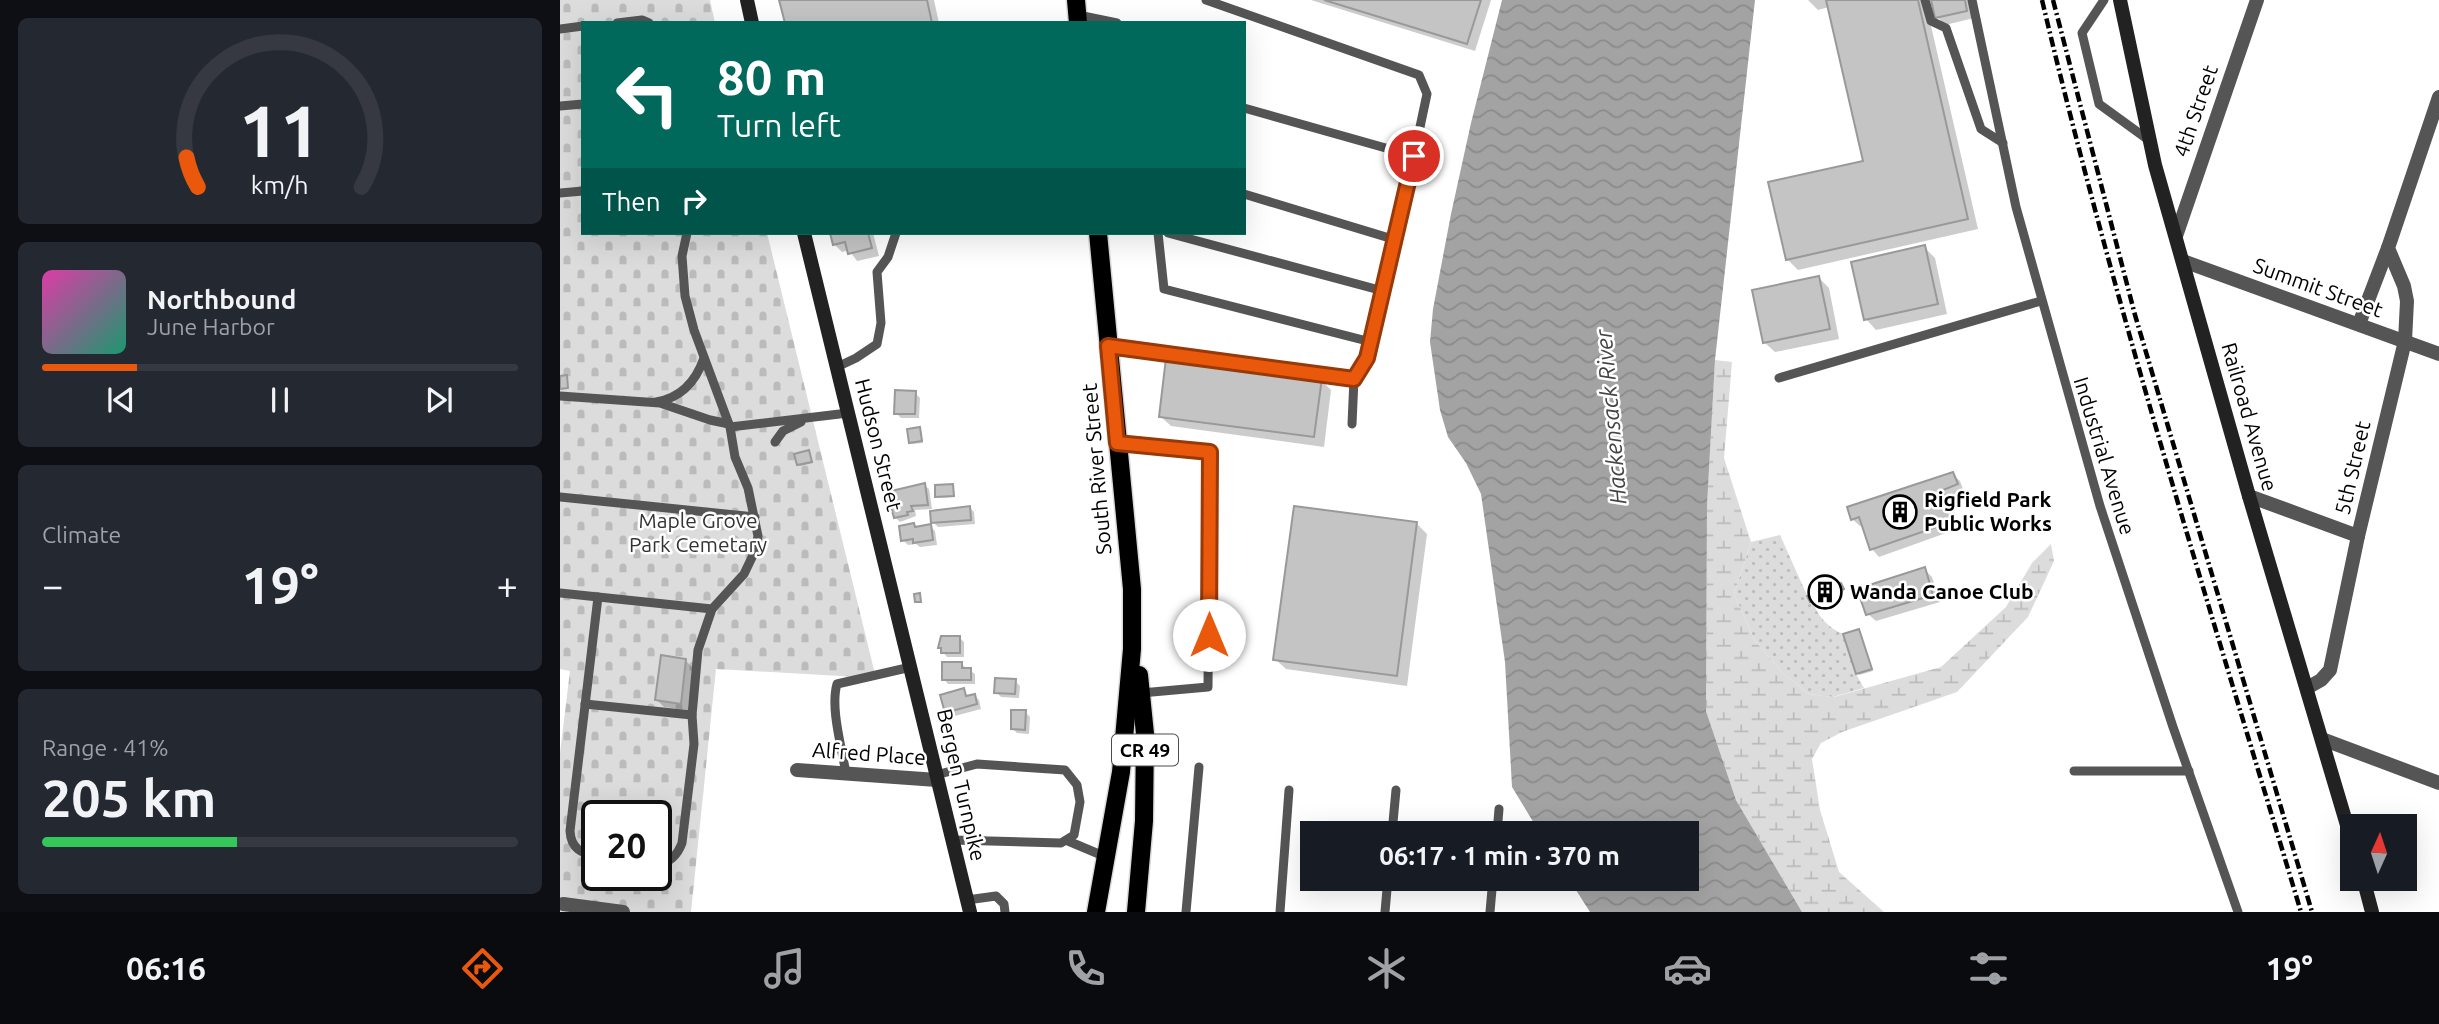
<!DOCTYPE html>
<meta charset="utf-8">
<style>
body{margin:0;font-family:Ubuntu,sans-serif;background:#242831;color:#f1f3f6;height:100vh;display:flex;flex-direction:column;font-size:26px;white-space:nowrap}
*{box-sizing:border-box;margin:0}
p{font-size:23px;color:#9ea1a6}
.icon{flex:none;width:38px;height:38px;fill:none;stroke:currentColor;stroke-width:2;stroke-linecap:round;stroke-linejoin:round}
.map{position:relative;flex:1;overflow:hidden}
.panel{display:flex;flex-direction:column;gap:18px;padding:18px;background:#0d0f14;width:560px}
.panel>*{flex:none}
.top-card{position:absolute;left:21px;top:21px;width:665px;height:214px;border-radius:0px;box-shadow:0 7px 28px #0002;background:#00695c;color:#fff;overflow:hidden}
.needle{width:46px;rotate:3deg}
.fabs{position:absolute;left:1780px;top:814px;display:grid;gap:14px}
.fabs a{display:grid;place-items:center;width:77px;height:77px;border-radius:0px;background:#171b24;box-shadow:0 7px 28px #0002;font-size:35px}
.speed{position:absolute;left:21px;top:800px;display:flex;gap:14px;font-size:35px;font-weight:700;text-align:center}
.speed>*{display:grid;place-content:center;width:91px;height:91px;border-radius:50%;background:#171b24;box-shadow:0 7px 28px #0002;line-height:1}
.speed .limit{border:4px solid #111;border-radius:10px;background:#fff;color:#111}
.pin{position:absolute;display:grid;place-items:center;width:60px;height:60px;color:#fff;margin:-30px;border:4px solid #fff;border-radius:50%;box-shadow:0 2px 7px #0007}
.me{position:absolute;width:77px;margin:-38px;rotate:0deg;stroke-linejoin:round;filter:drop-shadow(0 0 5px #0008)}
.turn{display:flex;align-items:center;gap:24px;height:147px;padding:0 21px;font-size:32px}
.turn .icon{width:91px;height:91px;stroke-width:2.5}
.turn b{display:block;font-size:49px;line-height:60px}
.then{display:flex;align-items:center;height:66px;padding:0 21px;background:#0003;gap:14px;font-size:26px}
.big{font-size:52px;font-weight:600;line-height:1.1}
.panel .widget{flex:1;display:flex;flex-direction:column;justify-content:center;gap:10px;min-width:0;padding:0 24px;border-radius:10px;background:#242831}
.panel .dial{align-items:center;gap:0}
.dial svg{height:182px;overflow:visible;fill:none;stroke:#363941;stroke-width:7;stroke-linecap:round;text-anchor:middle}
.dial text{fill:#f1f3f6;stroke:none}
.song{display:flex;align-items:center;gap:21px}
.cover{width:84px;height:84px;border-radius:10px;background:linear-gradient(135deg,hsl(320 70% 55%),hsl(160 70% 35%))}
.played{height:7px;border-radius:4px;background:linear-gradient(90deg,#ea580c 20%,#363941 20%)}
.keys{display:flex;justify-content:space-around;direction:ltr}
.heat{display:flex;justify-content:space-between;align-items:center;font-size:38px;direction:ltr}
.charge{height:10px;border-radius:5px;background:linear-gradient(90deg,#34c759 41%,#363941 0)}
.trip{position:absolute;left:740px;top:821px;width:399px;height:70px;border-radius:0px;background:#171b24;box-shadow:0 7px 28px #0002;font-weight:600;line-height:70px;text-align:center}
.tab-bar{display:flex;height:112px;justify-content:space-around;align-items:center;background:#090b0e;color:#9ea1a6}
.tab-bar .icon{width:49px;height:49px}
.tab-bar .on{color:#ea580c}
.tab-bar b{font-size:32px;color:#f1f3f6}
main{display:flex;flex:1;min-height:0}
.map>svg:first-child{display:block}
.grass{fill:url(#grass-dots)}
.wetland{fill:url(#wetland-marsh)}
.cemetery{fill:url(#cemetery-stones);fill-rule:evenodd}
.water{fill:url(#water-waves)}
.shadow{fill:#0003}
.building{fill:#c4c4c4;stroke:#999;stroke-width:2}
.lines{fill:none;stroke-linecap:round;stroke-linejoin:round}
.primary-casing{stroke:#dbdbdb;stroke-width:21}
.lane{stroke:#555;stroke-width:9}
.street{stroke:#555;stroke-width:14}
.secondary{stroke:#222;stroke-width:14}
.primary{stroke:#000;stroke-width:18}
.rail{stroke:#000;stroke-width:4.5;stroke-dasharray:10 3.5 2 3.5;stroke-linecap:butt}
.route-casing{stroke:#983908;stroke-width:18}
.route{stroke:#ea580c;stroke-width:12}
.labels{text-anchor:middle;stroke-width:5;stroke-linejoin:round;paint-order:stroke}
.shield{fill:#fff;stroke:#4c4c4c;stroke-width:2}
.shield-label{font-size:19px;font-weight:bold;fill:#000}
.street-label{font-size:21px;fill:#000;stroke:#fff}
.poi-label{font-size:21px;font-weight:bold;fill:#000;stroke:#fff;text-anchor:start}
.park-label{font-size:21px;fill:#333;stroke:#fff}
.water-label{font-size:23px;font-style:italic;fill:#444;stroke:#fff}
</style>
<main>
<section class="panel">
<div class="widget dial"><svg viewBox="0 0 100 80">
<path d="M14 69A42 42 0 1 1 86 69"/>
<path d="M14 69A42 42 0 0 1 9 56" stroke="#ea580c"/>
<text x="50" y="56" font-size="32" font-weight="700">11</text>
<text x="50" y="72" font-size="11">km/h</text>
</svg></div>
<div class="widget">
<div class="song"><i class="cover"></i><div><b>Northbound</b><p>June Harbor</p></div></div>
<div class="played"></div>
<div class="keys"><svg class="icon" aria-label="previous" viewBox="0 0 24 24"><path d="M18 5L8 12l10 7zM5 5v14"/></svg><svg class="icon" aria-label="pause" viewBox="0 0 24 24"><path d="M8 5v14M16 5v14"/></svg><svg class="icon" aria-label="next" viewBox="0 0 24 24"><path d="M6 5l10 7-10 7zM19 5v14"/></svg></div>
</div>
<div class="widget"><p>Climate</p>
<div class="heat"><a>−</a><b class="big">19°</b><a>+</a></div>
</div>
<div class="widget"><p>Range · 41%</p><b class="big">205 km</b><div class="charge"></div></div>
</section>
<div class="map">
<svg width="1879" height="912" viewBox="0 0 1879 912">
<defs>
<pattern id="grass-dots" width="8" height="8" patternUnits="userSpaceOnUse" patternTransform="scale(1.75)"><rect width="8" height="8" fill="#dcdcdc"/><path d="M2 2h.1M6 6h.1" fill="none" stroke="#bbb" stroke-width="1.8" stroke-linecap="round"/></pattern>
<pattern id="wetland-marsh" width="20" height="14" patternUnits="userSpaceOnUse" patternTransform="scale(1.75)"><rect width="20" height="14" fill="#dcdcdc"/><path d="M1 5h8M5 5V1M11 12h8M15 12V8" fill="none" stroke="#bbb"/></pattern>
<pattern id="cemetery-stones" width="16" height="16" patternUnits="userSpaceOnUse" patternTransform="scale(1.75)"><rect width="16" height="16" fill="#dcdcdc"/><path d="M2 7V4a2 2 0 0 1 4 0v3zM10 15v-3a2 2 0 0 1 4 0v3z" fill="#bbb"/></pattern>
<pattern id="water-waves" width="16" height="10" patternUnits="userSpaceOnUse" patternTransform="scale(1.75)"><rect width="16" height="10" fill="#a3a3a3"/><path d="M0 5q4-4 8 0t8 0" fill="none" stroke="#8b8b8b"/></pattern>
</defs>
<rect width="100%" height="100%" fill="#fff"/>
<path class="grass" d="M1220 535 1250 602 1252 601C1259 617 1267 627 1283 634L1296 674 1304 688 1273 697 1249 694 1224 674 1195 641 1174 594 1191 542Z"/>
<polygon class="wetland" points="1155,360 1172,362 1164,458 1191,542 1174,594 1195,641 1224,674 1249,694 1274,697 1381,667 1446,607 1472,563 1491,544 1494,561 1468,617 1397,692 1282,732 1261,743 1252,759 1260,810 1279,872 1324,912 1242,912 1176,800 1146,711 1147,506"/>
<path class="cemetery" d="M0 0H150L155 23H23V233H207L316 678 156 669 131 912H0V753L10 671 0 669ZM37 816H96V875H37Z"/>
<polygon class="water" points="942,0 1195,0 1155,360 1147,506 1146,711 1176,800 1242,912 1030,912 1009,879 1127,878 1127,833 980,833 952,787 945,662 921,494 906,463 888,437 880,410 870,342 873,309 891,214 911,123"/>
<g class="shadow">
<polygon points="221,0 374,0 379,23 227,23"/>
<polygon points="751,0 931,0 915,51"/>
<polygon points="1248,0 1365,0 1418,229 1238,270 1227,259 1305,162 1269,7 1258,10"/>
<polygon points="1373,0 1410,0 1414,18 1385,25 1377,17"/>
<polygon points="272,233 313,233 319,256 297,261 289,250 282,252 274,244"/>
<polygon points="1364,247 1375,258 1387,314 1316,330 1306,319"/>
<polygon points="1259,278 1269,288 1279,339 1215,352 1204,342"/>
<polygon points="761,380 771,390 764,447 611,426 600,416"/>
<polygon points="355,393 360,398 359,418 341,418 336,413"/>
<polygon points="359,429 363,443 352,444 351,442"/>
<polygon points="249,452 253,463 240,466 238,465"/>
<polygon points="1392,474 1400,481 1404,492 1389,497 1400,528 1319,557 1312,549 1304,525 1300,526 1292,519"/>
<polygon points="364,485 369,489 372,509 355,510 356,516 340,522 335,517"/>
<polygon points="393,486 395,497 379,498 377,496"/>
<polygon points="409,507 414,512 415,524 378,527 373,522"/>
<polygon points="857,524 867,534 847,686 726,669 715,659"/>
<polygon points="354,525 357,528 370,526 375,531 377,545 360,547 356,544 348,545 343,540"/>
<polygon points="1364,569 1372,577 1380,602 1316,621 1308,614"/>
<polygon points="1283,587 1284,591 1253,603 1251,601"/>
<polygon points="1300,632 1313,671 1299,675 1298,673"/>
<polygon points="399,637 404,642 404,657 387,657 380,648"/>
<polygon points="125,660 133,668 128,710 104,707 97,700"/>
<polygon points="401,664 415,674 415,684 388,684 384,679"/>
<polygon points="455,681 460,686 459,698 441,697 436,692"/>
<polygon points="403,690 408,697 414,695 419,700 421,709 391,717 387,712"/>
<polygon points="465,712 470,717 469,734 457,733 452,728"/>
</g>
<g class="building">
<polygon points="219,0 367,0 372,23 225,23"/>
<polygon points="764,0 921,0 907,44"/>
<polygon points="1266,0 1358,0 1408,219 1226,260 1208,182 1303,161"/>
<polygon points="1371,0 1405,0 1407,11 1375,18"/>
<polygon points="270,233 308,233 312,248 288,254 285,242 273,245"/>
<polygon points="1365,245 1378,304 1304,320 1291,262"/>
<polygon points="1259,276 1270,329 1203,343 1192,290"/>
<polygon points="606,358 762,378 754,437 599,417"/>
<polygon points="7,375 8,388 0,389 0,376"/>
<polygon points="335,390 356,391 355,414 334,414"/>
<polygon points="360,427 362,441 349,443 347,429"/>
<polygon points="249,450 252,462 237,465 234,454"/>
<polygon points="1393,472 1398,484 1383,490 1394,521 1310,550 1299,517 1291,520 1287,507"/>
<polygon points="365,483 368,505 351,506 353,511 347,512 348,515 334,518 327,492"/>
<polygon points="393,484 394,496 375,497 375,485"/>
<polygon points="410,506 411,520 371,523 370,511"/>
<polygon points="734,506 857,522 837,676 713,660"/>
<polygon points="354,523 355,527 371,524 373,540 353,543 353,539 341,541 339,526"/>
<polygon points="1365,567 1373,595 1306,615 1297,589"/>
<polygon points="1281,583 1284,589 1250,602 1247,596"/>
<polygon points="360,593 361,602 355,602 354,594"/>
<polygon points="1299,629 1312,669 1296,674 1283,634"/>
<polygon points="381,636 400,636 400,653 381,653 381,648 378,648"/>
<polygon points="101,655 126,659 121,704 95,700"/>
<polygon points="382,662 402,662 402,668 411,668 411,680 382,680"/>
<polygon points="435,678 456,679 455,694 434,693"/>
<polygon points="404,688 406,696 415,694 417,704 385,713 380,695"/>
<polygon points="451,710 466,710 465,730 451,729"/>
</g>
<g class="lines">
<defs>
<g id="primary">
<polyline points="516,0 518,23"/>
<polyline points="536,912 561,772 572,649 572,589 538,233"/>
<polyline points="576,912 584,821 585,734 579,675"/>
</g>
</defs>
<use href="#primary" class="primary-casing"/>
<g class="lane">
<polyline points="1365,0 1371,21 1386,28 1421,129 1443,143"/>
<polyline points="1412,0 1456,207 1540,506 1613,727 1678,912"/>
<polyline points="1544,0 1522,33 1539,104 1590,141"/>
<polyline points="518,15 557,23"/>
<polyline points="57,23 82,20 89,23"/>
<polyline points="0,29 23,26"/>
<polyline points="0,106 23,104"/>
<polyline points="684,108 854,156"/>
<polyline points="0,193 23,191"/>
<polyline points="684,194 836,240"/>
<polyline points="598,233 604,289 811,342"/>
<polyline points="608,233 823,291"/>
<polyline points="548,346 794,379 807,358 836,240 867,94 859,75 646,0"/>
<polyline points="277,367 296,358 317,344 321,323 317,272 328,257 336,233"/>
<polyline points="1219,378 1481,301"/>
<polyline points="0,396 100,403 150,420 169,424"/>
<path d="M96 402C121 398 136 381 144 358"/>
<polyline points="792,424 794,379"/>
<polyline points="170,427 288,413"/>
<polyline points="215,442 223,431 241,422"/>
<polyline points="557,443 650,452 648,687 581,693"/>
<polyline points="0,497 195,517"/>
<polyline points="0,593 152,609"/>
<polyline points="25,704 132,715"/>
<polyline points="1514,771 1629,771"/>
<path d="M286 774C282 748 270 708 277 684L351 667"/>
<polyline points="376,775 417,764 505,770 517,785 520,802 514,835 501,843 392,840"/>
<polyline points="832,833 836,790"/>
<polyline points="937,833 939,809"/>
<polyline points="508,841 546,857"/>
<path d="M37 856C21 854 11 848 10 831L38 597"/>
<path d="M96 863C109 865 118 854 122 843L134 744 132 715 138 650 152 609 184 574 195 551 198 536 188 488 175 457 170 427 134 330 125 296 122 256 127 233"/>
<polyline points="407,900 436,896 444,904 445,912"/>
<polyline points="626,912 639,767"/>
<polyline points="720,912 729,790"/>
<polyline points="825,912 828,878"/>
<polyline points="930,912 933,878"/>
</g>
<g class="street">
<polyline points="1616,236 1697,0"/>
<polyline points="1623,261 1879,354"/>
<polyline points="1799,324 1828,248"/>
<polyline points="1689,496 1798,536"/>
<polyline points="1747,688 1761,680 1770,670 1798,536 1845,341 1847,301 1844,286 1828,248 1879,97"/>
<polyline points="1762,739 1879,783"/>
<polyline points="237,770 377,780"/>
<polyline points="3,904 63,912"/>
</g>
<g class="secondary">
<polyline points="187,0 192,23"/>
<polyline points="1560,0 1595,165 1689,496 1792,842"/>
<polyline points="244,233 410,912"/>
<polyline points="1803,878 1812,912"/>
</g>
<use href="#primary" class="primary"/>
<g class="rail">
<path d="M1482 0C1555 308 1650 609 1741 912"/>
<polyline points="1493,0 1575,315 1752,912"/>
</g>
</g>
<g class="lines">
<defs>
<polyline id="route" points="649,635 650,452 557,443 548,346 794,379 807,358 854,156"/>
</defs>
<use href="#route" class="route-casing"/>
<use href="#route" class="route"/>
</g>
<defs>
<symbol id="building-ring" viewBox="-11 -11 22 22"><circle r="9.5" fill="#fff" stroke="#000" stroke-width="1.5"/><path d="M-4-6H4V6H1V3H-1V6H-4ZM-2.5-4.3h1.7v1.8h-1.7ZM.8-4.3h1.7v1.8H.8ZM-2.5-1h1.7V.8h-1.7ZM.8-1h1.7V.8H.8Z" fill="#000"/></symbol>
</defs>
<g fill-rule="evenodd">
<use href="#building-ring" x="1321" y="493" width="38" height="38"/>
<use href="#building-ring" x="1246" y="573" width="38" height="38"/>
</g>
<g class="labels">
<rect class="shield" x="552" y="734.5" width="66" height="31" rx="5"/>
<g class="shield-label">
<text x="585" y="757">CR 49</text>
</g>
<g class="street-label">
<text transform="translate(1636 111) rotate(-71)" y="7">4th Street</text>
<text transform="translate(1758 288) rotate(20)" y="7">Summit Street</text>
<text transform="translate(1689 417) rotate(74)" y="7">Railroad Avenue</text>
<text transform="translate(318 445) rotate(76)" y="7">Hudson Street</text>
<text transform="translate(1544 456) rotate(73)" y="7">Industrial Avenue</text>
<text transform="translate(1793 468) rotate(-77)" y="7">5th Street</text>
<text transform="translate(537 469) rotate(-95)" y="7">South River Street</text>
<text transform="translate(309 754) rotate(4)" y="7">Alfred Place</text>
<text transform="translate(401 785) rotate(77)" y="7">Bergen Turnpike</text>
</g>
<g class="poi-label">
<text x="1364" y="507">Rigfield Park<tspan x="1364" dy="24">Public Works</tspan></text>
<text x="1290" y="599">Wanda Canoe Club</text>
</g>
<g class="park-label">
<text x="138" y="528">Maple Grove<tspan x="138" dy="24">Park Cemetary</tspan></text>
</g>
<g class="water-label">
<text transform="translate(1051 417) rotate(-95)" y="8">Hackensack River</text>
</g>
</g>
</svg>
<div class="fabs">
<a><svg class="needle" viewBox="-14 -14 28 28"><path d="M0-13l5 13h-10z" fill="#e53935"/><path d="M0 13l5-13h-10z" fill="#9ea1a6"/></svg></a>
</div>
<div class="speed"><div class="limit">20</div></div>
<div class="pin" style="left:854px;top:156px;background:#d93025"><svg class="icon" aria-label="arrive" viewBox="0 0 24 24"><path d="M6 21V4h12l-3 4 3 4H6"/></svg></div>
<svg class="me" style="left:649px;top:635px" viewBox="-20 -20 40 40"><circle r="19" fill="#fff"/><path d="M0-13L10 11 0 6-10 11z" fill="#ea580c"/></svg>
<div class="trip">06:17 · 1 min · 370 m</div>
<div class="top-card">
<div class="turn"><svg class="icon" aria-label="left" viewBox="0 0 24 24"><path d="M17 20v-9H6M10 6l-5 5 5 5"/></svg><div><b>80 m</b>Turn left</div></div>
<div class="then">Then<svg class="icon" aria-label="right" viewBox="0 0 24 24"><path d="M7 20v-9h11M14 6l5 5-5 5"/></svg></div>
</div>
</div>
</main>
<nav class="tab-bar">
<b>06:16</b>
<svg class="icon on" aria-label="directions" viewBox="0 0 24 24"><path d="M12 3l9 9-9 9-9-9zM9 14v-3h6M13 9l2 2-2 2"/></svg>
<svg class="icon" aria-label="music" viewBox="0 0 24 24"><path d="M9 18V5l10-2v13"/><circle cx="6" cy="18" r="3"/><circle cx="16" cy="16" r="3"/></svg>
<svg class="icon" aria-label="phone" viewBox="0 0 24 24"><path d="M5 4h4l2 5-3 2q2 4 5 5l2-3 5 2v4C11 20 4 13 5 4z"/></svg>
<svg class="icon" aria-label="climate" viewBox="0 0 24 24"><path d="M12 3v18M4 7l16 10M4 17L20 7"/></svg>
<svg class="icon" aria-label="car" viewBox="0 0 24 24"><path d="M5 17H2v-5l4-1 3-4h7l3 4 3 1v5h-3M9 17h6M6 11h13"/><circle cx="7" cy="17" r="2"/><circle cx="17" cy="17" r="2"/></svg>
<svg class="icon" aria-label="filters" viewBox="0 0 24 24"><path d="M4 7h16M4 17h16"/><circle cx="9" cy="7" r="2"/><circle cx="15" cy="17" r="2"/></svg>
<b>19°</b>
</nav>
